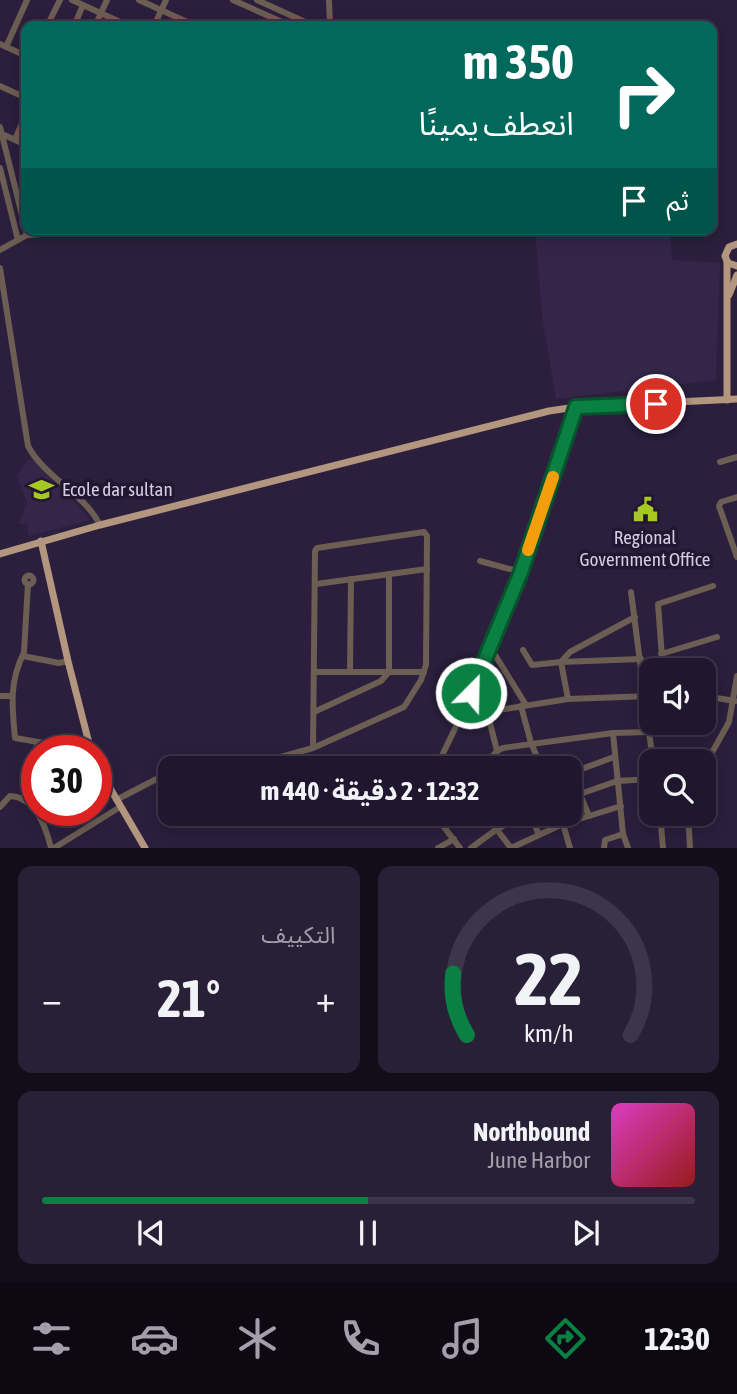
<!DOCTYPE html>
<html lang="ar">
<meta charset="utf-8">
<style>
body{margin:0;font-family:"Asap Condensed","Noto Sans Arabic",sans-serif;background:#282036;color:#f1f3f6;direction:rtl;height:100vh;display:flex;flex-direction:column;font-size:26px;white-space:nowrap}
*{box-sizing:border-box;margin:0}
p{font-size:23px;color:#a29faa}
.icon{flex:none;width:38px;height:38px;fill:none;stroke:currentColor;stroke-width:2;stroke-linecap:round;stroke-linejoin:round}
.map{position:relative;height:848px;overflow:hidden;direction:ltr}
.drawer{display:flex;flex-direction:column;gap:18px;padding:18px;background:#120d19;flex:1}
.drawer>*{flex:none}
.guide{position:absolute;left:21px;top:21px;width:696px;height:214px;border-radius:14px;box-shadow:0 4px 18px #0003,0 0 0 2px #3d364a;direction:rtl;background:#00695c;color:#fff;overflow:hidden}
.controls{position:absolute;left:639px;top:658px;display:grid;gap:14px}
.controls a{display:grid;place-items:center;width:77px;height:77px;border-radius:14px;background:#20172e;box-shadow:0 4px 18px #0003,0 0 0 2px #3d364a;font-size:35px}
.speed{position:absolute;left:21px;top:735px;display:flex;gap:14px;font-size:35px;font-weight:700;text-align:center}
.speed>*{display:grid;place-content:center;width:91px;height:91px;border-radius:50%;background:#20172e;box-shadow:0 4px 18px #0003,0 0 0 2px #3d364a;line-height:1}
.speed .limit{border:10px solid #d22;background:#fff;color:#111}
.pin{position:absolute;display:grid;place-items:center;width:60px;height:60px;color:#fff;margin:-30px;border:4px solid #fff;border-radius:50%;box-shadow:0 2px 7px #0007}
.me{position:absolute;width:77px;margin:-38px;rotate:23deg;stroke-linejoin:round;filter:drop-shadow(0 0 5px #0008)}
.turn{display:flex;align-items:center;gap:24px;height:147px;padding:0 28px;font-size:32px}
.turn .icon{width:91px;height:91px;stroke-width:2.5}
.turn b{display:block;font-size:49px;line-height:60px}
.then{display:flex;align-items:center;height:66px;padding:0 28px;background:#0003;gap:14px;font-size:26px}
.big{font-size:52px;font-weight:700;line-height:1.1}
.drawer .tile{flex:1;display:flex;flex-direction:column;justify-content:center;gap:10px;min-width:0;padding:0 24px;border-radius:14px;background:#282036}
.drawer .dial{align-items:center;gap:0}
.dial svg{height:182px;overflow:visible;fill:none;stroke:#3d364a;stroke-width:7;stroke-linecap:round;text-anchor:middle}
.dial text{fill:#f1f3f6;stroke:none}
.song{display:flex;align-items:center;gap:21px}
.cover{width:84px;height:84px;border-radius:10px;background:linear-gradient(135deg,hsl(310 70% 55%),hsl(0 70% 35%))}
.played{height:7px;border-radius:4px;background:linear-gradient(90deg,#0b8043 50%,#3d364a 50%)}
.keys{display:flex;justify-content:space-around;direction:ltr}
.heat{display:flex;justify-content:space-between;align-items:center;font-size:38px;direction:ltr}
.drawer .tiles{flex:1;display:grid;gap:18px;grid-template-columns:1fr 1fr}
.tile:last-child{grid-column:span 2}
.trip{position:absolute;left:158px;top:756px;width:424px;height:70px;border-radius:14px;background:#20172e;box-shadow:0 4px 18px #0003,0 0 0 2px #3d364a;font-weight:700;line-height:70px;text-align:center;direction:rtl}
.tab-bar{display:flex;height:112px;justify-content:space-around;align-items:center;background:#0d0912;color:#a29faa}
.tab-bar .icon{width:49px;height:49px}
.tab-bar .current{color:#0b8043}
.tab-bar b{font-size:32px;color:#f1f3f6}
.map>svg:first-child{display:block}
.built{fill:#342549}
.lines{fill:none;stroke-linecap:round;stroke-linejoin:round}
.minor{stroke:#6c5e53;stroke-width:6}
.major{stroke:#b2967e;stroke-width:7}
.route-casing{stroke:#07532c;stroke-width:18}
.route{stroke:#0b8043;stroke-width:12}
.slow{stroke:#f59e0b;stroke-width:12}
.labels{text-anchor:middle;stroke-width:7;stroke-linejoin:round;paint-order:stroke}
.poi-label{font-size:19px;fill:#d4cde1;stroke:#221632;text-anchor:start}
</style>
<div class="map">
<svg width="737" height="848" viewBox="0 0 737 848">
<rect width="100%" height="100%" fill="#2b1f3d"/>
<g class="built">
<polygon points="670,229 672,260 720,263 716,380 556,399 542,317 535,231"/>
<polygon points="31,457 91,520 28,536 27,524 19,524 27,502 16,476"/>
</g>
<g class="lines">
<g class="minor">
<polyline points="72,0 129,26"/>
<polyline points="139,0 196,26"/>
<polyline points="233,0 291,26"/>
<polyline points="257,0 314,26"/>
<polyline points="329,0 330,26"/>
<polyline points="47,26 60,0"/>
<polyline points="74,26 83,5"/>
<polyline points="95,26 107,0"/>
<polyline points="154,26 166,0"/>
<polyline points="0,44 26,56"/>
<polyline points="6,47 27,0"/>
<polyline points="0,86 26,98"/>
<polyline points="0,127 27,235"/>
<polyline points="2,134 26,145"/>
<polyline points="15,139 26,115"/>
<polyline points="0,168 18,240"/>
<polyline points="26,177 23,184 26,188"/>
<polyline points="0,250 27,235 115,229"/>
<path d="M0 268 28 446C45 478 84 493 100 525"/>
<polyline points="720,462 737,457"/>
<polyline points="737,497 721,502 719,506 737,557"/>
<polyline points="480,561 521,572"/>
<circle cx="29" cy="580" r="4.5"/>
<path d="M28 584 24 652C9 683 12 705 15 738L90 751"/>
<polyline points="316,584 427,569"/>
<polyline points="490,647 526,705"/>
<polyline points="523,650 532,665 561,662 570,652 635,617"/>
<polyline points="661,654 717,637"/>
<polyline points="23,656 59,663 68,661"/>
<polyline points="663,670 658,604 713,586"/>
<polyline points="315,672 424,672"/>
<polyline points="350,672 351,579"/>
<polyline points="0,696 11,696"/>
<polyline points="704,696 735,701"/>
<polyline points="568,699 561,662 641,659"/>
<polyline points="521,706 531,743 542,768"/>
<polyline points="487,711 497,751"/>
<polyline points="314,712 381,681 389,672 389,574"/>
<polyline points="461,716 568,699 651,696"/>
<polyline points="649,732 653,761"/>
<polyline points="704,767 729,722 737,676"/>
<polyline points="177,768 189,765 215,768"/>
<polyline points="230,768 248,766 313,748 404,707 421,680 426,665 427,536 424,532 317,548 315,551 313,748"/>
<polyline points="436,768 461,716 521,572 576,407"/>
<polyline points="482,768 497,751 503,748 613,733 649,732 631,592"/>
<polyline points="571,773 614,757"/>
<polyline points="580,794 617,781 651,779"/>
<polyline points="23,800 38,742"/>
<polyline points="116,800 170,772"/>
<path d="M0 807 10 796C36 797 46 827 51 848"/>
<polyline points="434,814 460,848"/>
<polyline points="485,814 511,848"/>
<polyline points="530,814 539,835 563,824 589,816 571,773 569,773"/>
<polyline points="660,814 663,848"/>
<polyline points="688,814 690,848"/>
<polyline points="589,816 621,806"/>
<polyline points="563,824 570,848"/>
<polyline points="623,834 628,848"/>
<polyline points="54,848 120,807"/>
<polyline points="438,848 454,839"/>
<polyline points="471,848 497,829 526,814"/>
<polyline points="511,848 539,835"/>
<polyline points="604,848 605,840 623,834 613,733"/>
</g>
<g class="major">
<polyline points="737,244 729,247 725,256 728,263 737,266"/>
<polyline points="729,295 737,275"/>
<polyline points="727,400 727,262"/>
<polyline points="41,541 68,661 91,751"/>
<polyline points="0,554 100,525 549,411 576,407 737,399"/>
<polyline points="96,764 145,848"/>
</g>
</g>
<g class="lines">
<defs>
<polyline id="route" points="471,693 521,572 576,407 656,404"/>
</defs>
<use href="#route" class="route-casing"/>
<use href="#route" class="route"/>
<polyline class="slow" points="528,550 553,477"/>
</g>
<defs>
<symbol id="school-bare" viewBox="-9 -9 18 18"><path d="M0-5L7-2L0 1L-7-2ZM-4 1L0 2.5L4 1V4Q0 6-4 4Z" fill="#a6c820" stroke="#221632" stroke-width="2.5" paint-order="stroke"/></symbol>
<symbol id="civic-bare" viewBox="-9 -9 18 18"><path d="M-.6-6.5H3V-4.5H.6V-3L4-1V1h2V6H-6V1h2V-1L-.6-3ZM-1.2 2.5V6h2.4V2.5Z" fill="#a6c820" stroke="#221632" stroke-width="2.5" paint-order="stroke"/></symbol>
</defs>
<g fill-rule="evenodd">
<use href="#school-bare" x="24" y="472" width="35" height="35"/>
<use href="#civic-bare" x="628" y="492" width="35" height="35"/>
</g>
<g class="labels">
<g class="poi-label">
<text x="62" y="496">Ecole dar sultan</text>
<text x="645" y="544" text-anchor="middle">Regional<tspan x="645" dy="22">Government Office</tspan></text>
</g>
</g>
</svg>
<div class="controls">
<a><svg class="icon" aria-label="sound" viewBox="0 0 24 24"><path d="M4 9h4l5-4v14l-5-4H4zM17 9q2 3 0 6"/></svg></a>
<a><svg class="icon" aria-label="search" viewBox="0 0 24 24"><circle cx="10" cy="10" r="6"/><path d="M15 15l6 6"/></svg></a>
</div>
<div class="speed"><div class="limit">30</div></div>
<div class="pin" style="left:656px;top:404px;background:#d93025"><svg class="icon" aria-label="arrive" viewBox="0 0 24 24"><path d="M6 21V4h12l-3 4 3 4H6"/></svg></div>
<svg class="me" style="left:471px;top:693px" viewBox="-20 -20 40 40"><circle r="17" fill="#0b8043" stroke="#fff" stroke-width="3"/><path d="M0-11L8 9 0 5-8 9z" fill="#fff"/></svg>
<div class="trip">12:32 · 2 دقيقة · 440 m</div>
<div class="guide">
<div class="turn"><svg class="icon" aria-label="right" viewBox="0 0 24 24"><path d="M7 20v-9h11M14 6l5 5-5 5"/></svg><div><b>350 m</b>انعطف يمينًا</div></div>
<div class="then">ثم<svg class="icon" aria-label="arrive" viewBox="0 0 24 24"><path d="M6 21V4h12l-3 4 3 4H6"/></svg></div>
</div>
</div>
<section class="drawer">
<div class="tiles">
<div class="tile dial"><svg viewBox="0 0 100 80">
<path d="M14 69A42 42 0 1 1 86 69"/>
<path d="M14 69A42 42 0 0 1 8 42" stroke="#0b8043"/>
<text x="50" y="56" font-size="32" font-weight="700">22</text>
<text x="50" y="72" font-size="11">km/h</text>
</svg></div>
<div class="tile"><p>التكييف</p>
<div class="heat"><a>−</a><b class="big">21°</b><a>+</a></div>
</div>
<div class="tile">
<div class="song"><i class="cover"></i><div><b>Northbound</b><p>June Harbor</p></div></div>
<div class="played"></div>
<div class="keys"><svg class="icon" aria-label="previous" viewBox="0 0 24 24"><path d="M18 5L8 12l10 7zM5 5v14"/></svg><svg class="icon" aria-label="pause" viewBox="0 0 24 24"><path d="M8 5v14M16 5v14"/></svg><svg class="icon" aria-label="next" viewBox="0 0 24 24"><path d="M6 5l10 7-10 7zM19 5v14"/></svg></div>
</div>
</div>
</section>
<nav class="tab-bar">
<b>12:30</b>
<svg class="icon current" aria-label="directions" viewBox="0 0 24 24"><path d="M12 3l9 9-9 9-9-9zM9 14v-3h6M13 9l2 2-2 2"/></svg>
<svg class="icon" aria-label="music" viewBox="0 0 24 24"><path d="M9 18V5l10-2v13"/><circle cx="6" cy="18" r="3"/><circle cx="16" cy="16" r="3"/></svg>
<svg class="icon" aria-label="phone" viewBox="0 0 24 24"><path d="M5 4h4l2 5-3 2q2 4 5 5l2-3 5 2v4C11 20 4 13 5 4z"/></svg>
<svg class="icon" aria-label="climate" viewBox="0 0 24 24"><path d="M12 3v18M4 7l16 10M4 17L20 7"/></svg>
<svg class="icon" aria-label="car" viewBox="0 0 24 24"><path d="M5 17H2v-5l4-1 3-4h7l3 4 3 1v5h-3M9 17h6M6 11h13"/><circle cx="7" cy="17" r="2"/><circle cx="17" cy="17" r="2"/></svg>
<svg class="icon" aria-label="filters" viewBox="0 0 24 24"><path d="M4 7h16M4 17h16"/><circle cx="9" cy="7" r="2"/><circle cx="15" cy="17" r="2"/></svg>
</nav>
